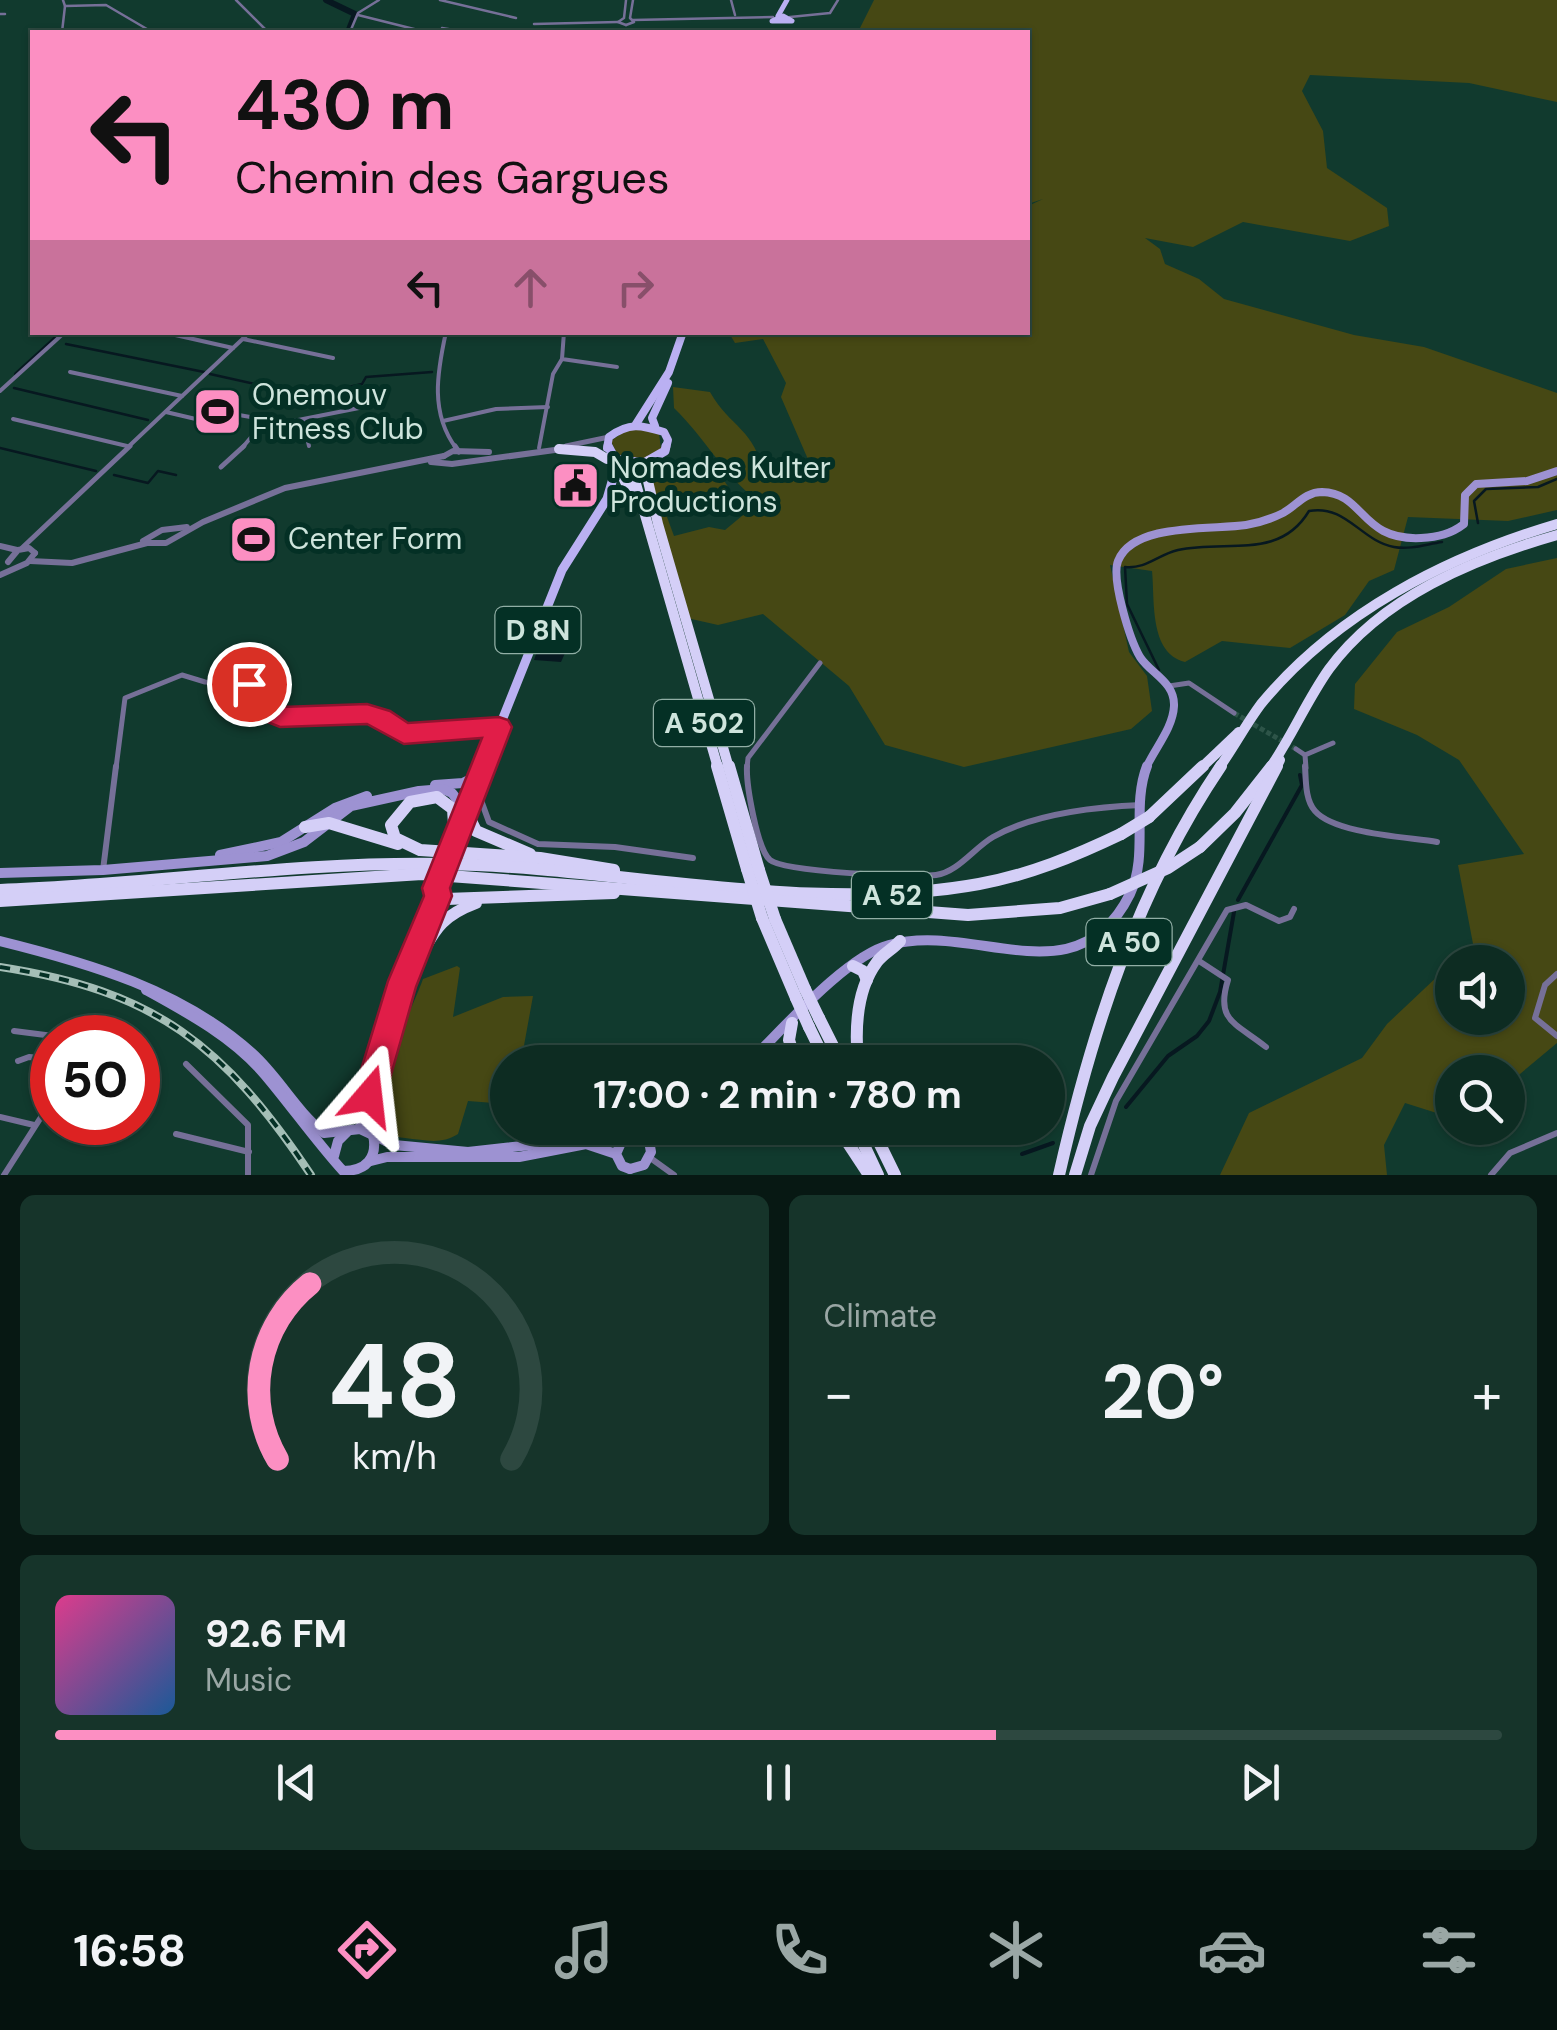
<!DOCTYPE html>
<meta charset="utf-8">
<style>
body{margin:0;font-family:"DM Sans",sans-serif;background:#16342a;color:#f1f3f6;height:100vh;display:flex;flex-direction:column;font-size:38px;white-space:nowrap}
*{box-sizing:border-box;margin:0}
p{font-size:32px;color:#9aa7a5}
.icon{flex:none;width:55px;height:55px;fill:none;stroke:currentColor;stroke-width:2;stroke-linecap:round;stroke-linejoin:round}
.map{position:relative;height:1175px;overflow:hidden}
.side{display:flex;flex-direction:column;gap:20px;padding:20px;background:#071813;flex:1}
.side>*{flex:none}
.hud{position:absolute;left:30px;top:30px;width:1000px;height:305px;border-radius:0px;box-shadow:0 2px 8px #0004,0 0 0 2px #2d4840;background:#fc8fc2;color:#111;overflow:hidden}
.fabs{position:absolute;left:1435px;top:945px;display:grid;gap:20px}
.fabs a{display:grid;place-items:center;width:90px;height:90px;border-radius:50%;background:#0d2c22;box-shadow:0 2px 8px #0004,0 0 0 2px #2d4840;font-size:50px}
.speed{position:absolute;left:30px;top:1015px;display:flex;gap:20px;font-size:50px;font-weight:700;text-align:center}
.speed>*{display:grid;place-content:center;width:130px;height:130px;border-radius:50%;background:#0d2c22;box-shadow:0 2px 8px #0004,0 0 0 2px #2d4840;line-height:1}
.speed .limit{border:15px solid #d22;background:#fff;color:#111}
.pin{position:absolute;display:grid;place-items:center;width:85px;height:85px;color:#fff;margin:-42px;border:5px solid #fff;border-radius:50%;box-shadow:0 2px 10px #0007}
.me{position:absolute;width:110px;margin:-55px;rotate:17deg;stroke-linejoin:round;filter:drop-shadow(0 0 8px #0008)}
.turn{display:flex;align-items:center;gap:35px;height:210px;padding:0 40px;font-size:45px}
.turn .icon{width:130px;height:130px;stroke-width:2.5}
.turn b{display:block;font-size:70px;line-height:85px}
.lanes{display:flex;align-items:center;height:95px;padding:0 40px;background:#0003;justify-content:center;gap:50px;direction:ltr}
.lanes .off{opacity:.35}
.big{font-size:75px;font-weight:700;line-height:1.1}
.side .widget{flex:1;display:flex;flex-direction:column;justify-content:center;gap:15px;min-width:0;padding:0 35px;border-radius:15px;background:#16342a}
.side .dial{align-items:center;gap:0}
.dial svg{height:260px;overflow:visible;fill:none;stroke:#2d4840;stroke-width:7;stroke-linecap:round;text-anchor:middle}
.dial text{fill:#f1f3f6;stroke:none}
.song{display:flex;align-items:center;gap:30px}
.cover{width:120px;height:120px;border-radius:15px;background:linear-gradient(135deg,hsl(330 70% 55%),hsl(210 70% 35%))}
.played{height:10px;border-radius:5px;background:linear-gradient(90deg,#fc8fc2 65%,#2d4840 65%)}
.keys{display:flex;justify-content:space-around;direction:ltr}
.heat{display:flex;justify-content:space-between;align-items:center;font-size:55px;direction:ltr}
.side .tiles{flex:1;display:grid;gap:20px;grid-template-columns:1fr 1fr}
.widget:last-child{grid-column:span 2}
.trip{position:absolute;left:490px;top:1045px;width:575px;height:100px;border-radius:50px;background:#0d2c22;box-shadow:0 2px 8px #0004,0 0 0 2px #2d4840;font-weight:700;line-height:100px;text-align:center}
.menu{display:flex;height:160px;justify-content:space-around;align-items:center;background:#05120e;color:#9aa7a5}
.menu .icon{width:70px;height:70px}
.menu .on{color:#fc8fc2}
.menu b{font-size:45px;color:#f1f3f6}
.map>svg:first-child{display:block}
.green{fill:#464814;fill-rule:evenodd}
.water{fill:#071820}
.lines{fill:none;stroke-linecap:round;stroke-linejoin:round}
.stream-far1{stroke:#071820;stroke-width:2.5}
.stream{stroke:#071820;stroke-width:4}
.canal{stroke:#071820;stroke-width:4}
.river{stroke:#071820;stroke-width:6}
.minor-tunnel{stroke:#2d5448;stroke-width:5;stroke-dasharray:5 2.5;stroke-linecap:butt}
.minor-far3{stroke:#767098;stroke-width:2.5}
.minor-far2{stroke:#767098;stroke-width:4}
.minor-far1{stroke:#767098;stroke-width:5}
.minor{stroke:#767098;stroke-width:6}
.tertiary-far1{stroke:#767098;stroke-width:5}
.tertiary{stroke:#767098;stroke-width:6}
.secondary-far1{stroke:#9d92d2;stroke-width:8}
.secondary{stroke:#9d92d2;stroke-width:10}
.primary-far3{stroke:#bab0f2;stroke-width:5}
.primary-far2{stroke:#bab0f2;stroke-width:8}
.primary-far1{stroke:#bab0f2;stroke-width:9}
.primary{stroke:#bab0f2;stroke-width:11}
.motorway-far1{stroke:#d4cff7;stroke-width:10}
.motorway{stroke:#d4cff7;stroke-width:12}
.rail-casing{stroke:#a4beb6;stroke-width:8}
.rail{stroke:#043025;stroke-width:4;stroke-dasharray:10;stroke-linecap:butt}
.primary-bridge{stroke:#bab0f2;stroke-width:11}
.motorway-bridge{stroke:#d4cff7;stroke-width:12}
.route{fill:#e11d48;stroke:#92132f;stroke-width:2.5}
.labels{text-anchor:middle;stroke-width:10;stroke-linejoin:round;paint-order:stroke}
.shield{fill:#043025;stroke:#91aea5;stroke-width:2.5}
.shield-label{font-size:28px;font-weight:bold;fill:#cee4dc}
.poi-label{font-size:30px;fill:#cee4dc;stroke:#043025;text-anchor:start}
</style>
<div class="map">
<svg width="1557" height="1175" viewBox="0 0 1557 1175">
<rect width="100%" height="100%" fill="#113a2e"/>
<g class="green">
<path d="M874 0H1557V102L1469 83 1310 75 1302 91 1323 131 1327 168 1387 208 1389 226 1350 241 1243 222 1193 247 1145 238 1160 249 1165 264 1199 279 1224 299 1354 335 1424 347 1557 393V510L1508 521 1408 517 1394 570 1369 581 1345 615 1290 648 1222 641 1185 662C1149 653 1155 600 1152 571L1110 565 1129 652 1147 676 1152 711 1131 729 964 767 885 745 849 686 763 614 718 625 687 618 652 483C675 477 695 478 717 470L729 488 684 497 667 517 674 536 709 527 725 530 748 511 755 499C723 473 704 437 674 408L673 387 710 392C731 429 754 427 764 475L810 464 781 397 786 383 763 339 735 343 729 333 914 332 916 337V333L1028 332V206L1043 199 1028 204V32H858Z"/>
<polygon points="629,428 659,433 661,449 642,460 618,456 611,441"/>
<path d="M1557 558V1043L1508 1084V1072H1452V1112L1443 1115 1405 1103 1384 1145 1387 1175H1220L1249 1113 1362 1058 1387 1024 1458 957 1474 949 1458 865 1524 854 1459 760 1417 735 1354 709 1355 684 1397 632 1449 607 1506 569ZM1452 962H1508V1018H1452Z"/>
<path d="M457 966 460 968 453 1017 503 997 533 996 521 1062H508L507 1104 468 1101 458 1134C441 1145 425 1140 405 1138 394 1137 383 1134 379 1123 369 1093 412 1010 423 979Z"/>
</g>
<polygon class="water" points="550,615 577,617 579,622 561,662 534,660"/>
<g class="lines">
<g class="stream-far1">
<polyline points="66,344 204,372"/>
<polyline points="210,374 308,396 362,384 366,377 432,372"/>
<polyline points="14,388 148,420"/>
<polyline points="0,448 96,471"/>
<polyline points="114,475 148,483 158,471 176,475"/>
<polyline points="1478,523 1474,501 1486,489 1538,487 1557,479"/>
<path d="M1159 670 1127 604 1125 567C1147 569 1157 555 1178 550 1226 539 1279 561 1309 511 1346 504 1361 541 1394 547 1410 550 1427 544 1442 542"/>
</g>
<g class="stream">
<polyline points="1238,900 1302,785 1300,775"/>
<polyline points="1126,1107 1168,1056 1197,1036 1209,1021 1220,992 1234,912"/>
<polyline points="1022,1154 1053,1143"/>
</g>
<polyline class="canal" points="16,374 62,332"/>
<polyline class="river" points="326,0 355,14 348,32"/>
<polyline class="minor-tunnel" points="1234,713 1296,749"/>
<g class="minor-far3">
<polyline points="63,0 65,6 106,5 152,32"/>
<polyline points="236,0 268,32"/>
<polyline points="440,0 516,18"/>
<polyline points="626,0 624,18 618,22 626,25"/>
<polyline points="731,0 735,15"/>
<polyline points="0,14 5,14"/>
<polyline points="358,15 426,32"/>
<polyline points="790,17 830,13 838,0"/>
<polyline points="633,20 773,17"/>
<polyline points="534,24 618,22"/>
<polyline points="626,25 634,22 630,18 633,0"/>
<polyline points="442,28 466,32"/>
<polyline points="62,32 65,6"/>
<polyline points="350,32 358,13 379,0"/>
</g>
<g class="minor-far2">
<polyline points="162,332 233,348"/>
<path d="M446 332C437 373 430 413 456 448"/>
<polyline points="564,332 562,359 617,367"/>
<polyline points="243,339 333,358"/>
<polyline points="70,372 182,396"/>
<polyline points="0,391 65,332"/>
<polyline points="166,412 200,420 239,415 283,423 359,408"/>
<polyline points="13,419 127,446"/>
<polyline points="303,421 309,446"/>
<polyline points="443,421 496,409 548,407"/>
<polyline points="127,448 250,332"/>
<polyline points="242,448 264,422"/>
<polyline points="539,448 553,374 562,359"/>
</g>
<g class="minor-far1">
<polyline points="455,446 459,452"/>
<polyline points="221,467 244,446"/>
<polyline points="22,548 130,446"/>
<polyline points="1169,686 1189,683 1234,713"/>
<polyline points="1296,749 1305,755"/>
<polyline points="116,768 125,698 182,675 205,682 256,684 268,712 280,717 367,714 381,718 404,734 499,727"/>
<polyline points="747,768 748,758 820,663"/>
<polyline points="1306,768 1305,755 1333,743"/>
</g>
<g class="minor">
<path d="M747 766C746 784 757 849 770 860 784 872 914 878 936 875 958 872 974 848 993 837 1033 814 1095 807 1141 805"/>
<path d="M1305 766C1306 780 1305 800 1315 811 1335 834 1408 837 1437 842"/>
<polyline points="478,792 489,822 538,844 615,847 693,858"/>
<polyline points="103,870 116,766"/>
<path d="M1199 961 1228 980C1215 1021 1236 1023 1266 1047"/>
<polyline points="1557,974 1545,985 1535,1018 1557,1036"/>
<polyline points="14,1031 69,1038"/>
<polyline points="88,1038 92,1020"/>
<polyline points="18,1061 29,1057 52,1059"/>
<polyline points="186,1064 248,1125 248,1175"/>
<polyline points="0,1117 34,1125"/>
<polyline points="176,1134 249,1152"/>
<polyline points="649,1157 674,1175"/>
<polyline points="4,1175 52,1100"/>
<polyline points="1091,1175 1116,1101 1227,910 1246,905 1279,921 1290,917 1294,909"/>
<polyline points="1491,1175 1510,1153 1557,1133"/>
</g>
<polyline class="tertiary-far1" points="566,446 609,437"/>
<g class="tertiary">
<polyline points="444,456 453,451 489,452"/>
<polyline points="431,462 452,464 562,449"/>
<polyline points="143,541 162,530 187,527"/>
<polyline points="0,546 17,550"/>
<polyline points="30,561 72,563 147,543 166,543 203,522 285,488 444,456"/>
<polyline points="8,562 18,550 29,548 35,553"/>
<polyline points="0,575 27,563 35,553"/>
</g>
<path class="secondary-far1" d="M1146 768C1155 748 1173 728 1174 706 1175 682 1151 674 1140 657 1130 640 1111 579 1118 561 1133 522 1214 530 1246 525 1258 523 1271 519 1283 513 1296 506 1305 492 1322 492 1365 493 1360 541 1421 538 1438 537 1451 534 1464 524L1465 495 1476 484 1527 481 1557 471"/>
<g class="secondary">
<polyline points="435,785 463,783 479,775"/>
<polyline points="220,855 281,842 335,808 367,796"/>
<polyline points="0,873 103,870 267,856 304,842 351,806 419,791 443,789 452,793 466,811"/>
<path d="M0 941C89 963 182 990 252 1053 279 1077 295 1110 324 1133L360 1129 394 1145 468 1152 639 1133 649 1141 651 1152 644 1165 630 1169"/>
<polyline points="418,950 437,893"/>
<path d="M146 990C188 1013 234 1038 265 1075 292 1107 315 1140 343 1171 366 1171 378 1158 373 1135"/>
<path d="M749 1062C782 1030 846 956 889 945 975 921 1077 1001 1130 894 1149 854 1131 807 1147 766"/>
<polyline points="360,1129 403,968 430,893 436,888"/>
<polyline points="624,1136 616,1154 622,1166 630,1169"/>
<polyline points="649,1141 676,1128"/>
<polyline points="334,1156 338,1141 347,1132"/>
<polyline points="371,1161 387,1157 519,1157 586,1144 616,1154"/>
</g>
<g class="primary-far3">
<polyline points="778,16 787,0"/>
<polygon points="783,16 792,21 772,21"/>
</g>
<g class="primary-far2">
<polyline points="636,424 669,372 683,332"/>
<polyline points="655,426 652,418 668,383"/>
<path d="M607 448 609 437C629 422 641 425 664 432L668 440 666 448"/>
</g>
<g class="primary-far1">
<polyline points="608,446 615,459 644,463 665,451 666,446"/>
<polyline points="483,768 562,570 607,499 616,468 625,463"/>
</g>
<polyline class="primary" points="457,834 484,766"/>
<g class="motorway-far1">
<polyline points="559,449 595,452 607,459"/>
<polyline points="649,461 648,481 658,524 729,768"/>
<polyline points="630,463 718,768"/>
<polyline points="620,471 636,505"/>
<polyline points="1201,768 1239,732"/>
<path d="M1219 768C1234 747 1246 724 1261 704 1336 613 1446 557 1557 524"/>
<path d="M1270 768C1292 736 1307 700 1329 669 1382 597 1473 559 1557 535"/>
<polyline points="1276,768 1280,760"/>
</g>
<g class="motorway">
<polyline points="717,766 747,869"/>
<polyline points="729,766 759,870"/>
<polyline points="466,811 476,831 530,854"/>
<polyline points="1149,817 1203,766"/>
<polyline points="305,827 329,823 398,844"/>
<polyline points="455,840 453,809 437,797 410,802 391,825 395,838 420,850 540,858 614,870"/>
<polyline points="1200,847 1235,813 1272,766"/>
<polyline points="436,888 446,899 614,893"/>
<path d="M0 890C148 885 296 861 445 864 618 867 809 915 979 884 1029 875 1075 856 1121 834"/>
<polyline points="0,901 422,874 968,915 1060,908 1110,894"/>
<polyline points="762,918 796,998"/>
<polyline points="775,919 805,989"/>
<polyline points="853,966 863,971 867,980"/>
<path d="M402 981C434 946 425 922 476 903"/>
<polyline points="819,1018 841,1062"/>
<polyline points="792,1023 789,1040 796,1062"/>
<polyline points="809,1027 826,1062"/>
<polyline points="762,1050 773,1049 792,1056"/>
<path d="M858 1062C855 1030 856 990 877 962 883 954 893 949 900 941"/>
<polyline points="838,1128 869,1175"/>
<polyline points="856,1128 878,1175"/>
<polyline points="872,1128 895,1175"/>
<path d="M1059 1175C1092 1030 1137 890 1221 766"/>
<polyline points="1075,1175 1090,1126 1113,1077 1277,766"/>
</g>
<defs>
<path id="rail" d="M0 967C156 991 224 1045 311 1175"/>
</defs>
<use href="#rail" class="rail-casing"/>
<use href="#rail" class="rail"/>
<polyline class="primary-bridge" points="436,888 455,840"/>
<g class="motorway-bridge">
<polyline points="1121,834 1149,817"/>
<polyline points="747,869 762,918"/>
<polyline points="759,870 775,919"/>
<polyline points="1110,894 1168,868 1200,847"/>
<polyline points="805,989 819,1018"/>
<polyline points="796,998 809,1027"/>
</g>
</g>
<polygon class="route" points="256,675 264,677 282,707 367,704 390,711 408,723 499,717 508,720 512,727 450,888 452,896 416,987 385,1096 380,1107 369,1112 358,1107 353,1096 388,981 424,896 422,888 482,738 404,744 367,724 280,727 260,719 247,692 237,684 240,677"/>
<defs>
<symbol id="stadium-square" viewBox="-11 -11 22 22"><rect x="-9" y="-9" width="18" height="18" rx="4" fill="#fc8fc2" stroke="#043025"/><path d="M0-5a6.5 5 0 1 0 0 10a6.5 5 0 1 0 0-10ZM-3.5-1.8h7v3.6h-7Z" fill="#111"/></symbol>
<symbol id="civic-square" viewBox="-11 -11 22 22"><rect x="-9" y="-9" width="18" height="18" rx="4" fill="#fc8fc2" stroke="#043025"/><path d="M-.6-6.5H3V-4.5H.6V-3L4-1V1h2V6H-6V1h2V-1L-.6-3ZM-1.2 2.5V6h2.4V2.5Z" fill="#111"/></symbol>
</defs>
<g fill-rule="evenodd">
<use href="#stadium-square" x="190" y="384" width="55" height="55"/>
<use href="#civic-square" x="548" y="458" width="55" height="55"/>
<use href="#stadium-square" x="226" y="512" width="55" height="55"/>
</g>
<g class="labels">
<g class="shield">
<rect x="495.5" y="607" width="85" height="46" rx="8"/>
<rect x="654" y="700" width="100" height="46" rx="8"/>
<rect x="852" y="872" width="80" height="46" rx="8"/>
<rect x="1086.5" y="919" width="85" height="46" rx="8"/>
</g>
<g class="shield-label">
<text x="538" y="640">D 8N</text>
<text x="704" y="733">A 502</text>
<text x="892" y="905">A 52</text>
<text x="1129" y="952">A 50</text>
</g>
<g class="poi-label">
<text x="252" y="405">Onemouv<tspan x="252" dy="34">Fitness Club</tspan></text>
<text x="610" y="478">Nomades Kulter<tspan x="610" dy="34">Productions</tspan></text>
<text x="288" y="549">Center Form</text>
</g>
</g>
</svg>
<div class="fabs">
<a><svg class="icon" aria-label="sound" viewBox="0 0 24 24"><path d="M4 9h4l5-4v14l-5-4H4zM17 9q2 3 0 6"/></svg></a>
<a><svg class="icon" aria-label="search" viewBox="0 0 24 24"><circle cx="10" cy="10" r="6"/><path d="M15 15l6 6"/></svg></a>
</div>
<div class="speed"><div class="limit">50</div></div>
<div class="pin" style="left:249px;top:684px;background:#d93025"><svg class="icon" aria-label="arrive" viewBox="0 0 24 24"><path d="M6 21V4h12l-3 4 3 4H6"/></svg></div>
<svg class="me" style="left:369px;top:1096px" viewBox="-20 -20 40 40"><path d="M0-17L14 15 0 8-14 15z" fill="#e11d48" stroke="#fff" stroke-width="4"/></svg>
<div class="trip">17:00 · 2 min · 780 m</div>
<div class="hud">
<div class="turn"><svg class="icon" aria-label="left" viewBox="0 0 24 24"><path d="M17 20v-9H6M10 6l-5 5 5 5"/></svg><div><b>430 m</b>Chemin des Gargues</div></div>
<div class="lanes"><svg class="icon" aria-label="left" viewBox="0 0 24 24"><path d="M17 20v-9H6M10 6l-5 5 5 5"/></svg><svg class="icon off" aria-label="ahead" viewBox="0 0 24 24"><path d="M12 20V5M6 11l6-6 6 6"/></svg><svg class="icon off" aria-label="right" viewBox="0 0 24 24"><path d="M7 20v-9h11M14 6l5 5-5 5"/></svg></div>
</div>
</div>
<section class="side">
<div class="tiles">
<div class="widget dial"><svg viewBox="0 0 100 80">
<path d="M14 69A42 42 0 1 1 86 69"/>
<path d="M14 69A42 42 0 0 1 24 15" stroke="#fc8fc2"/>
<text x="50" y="56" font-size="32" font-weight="700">48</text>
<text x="50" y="72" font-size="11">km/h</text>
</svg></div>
<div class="widget"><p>Climate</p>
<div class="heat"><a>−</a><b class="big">20°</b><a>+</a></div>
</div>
<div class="widget">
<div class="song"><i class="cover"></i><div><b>92.6 FM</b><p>Music</p></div></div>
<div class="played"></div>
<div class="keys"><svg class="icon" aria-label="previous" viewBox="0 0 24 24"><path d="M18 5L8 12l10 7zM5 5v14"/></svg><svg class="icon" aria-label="pause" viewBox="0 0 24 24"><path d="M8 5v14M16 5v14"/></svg><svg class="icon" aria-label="next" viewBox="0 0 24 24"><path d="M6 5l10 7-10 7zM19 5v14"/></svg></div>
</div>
</div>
</section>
<nav class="menu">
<b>16:58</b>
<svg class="icon on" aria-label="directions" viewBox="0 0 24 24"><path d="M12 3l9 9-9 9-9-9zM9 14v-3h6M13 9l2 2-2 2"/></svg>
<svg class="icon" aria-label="music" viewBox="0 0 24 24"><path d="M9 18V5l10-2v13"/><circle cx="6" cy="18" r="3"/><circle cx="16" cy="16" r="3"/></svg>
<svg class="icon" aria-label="phone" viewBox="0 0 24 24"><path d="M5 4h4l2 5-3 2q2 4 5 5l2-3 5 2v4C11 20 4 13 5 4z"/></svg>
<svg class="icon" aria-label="climate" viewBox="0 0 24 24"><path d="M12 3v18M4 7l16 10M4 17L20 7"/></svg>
<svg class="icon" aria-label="car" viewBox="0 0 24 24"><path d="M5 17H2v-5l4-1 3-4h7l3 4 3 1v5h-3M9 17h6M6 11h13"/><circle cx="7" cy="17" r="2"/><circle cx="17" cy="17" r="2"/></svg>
<svg class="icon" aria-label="filters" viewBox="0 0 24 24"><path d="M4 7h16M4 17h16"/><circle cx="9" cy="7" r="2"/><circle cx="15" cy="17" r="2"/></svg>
</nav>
